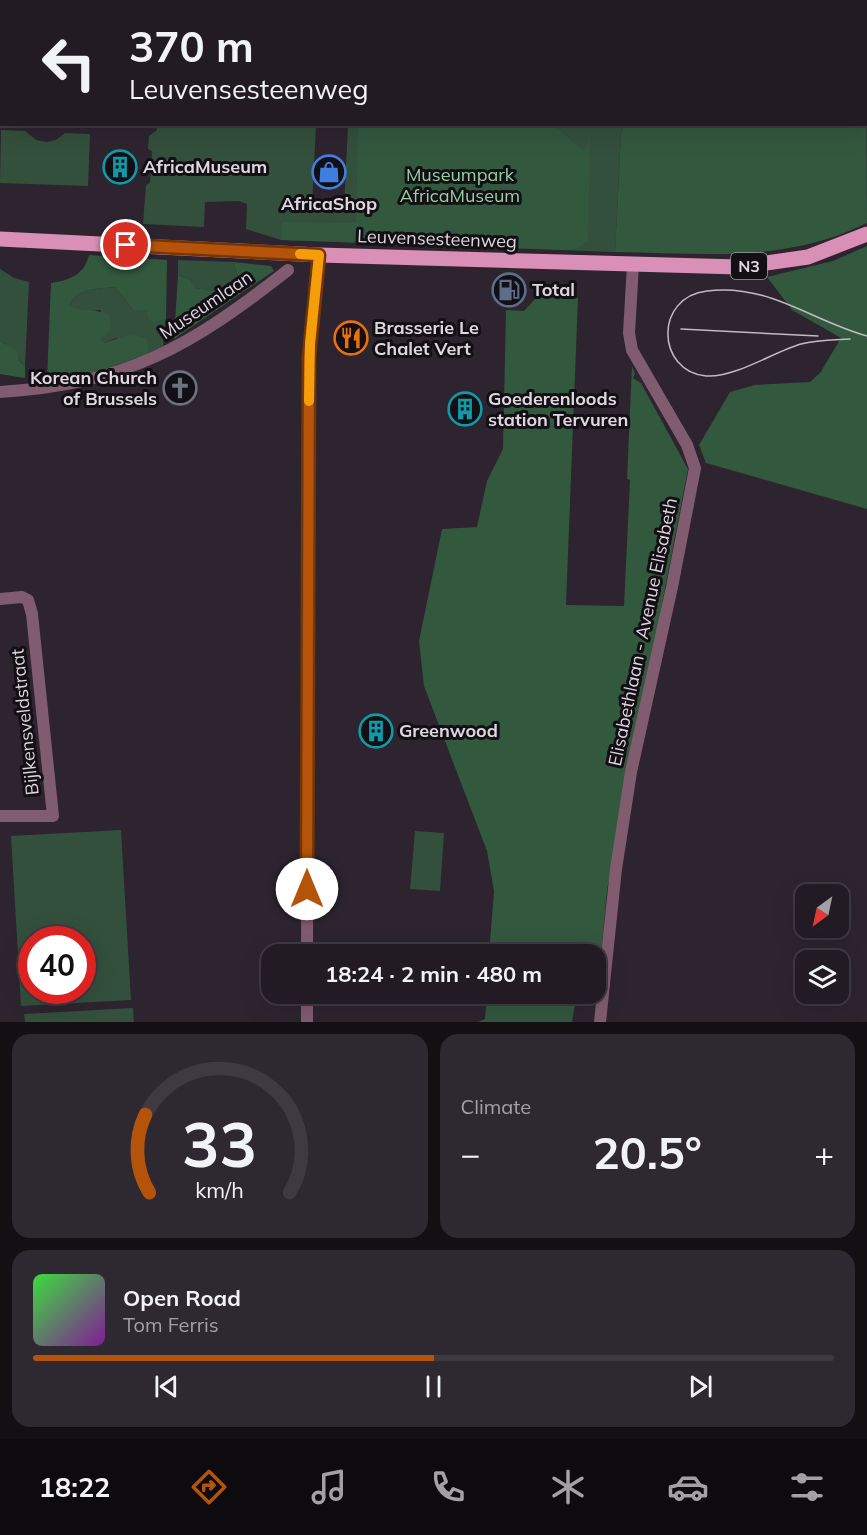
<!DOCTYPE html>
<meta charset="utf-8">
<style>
body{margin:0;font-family:Mulish,sans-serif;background:#2e2830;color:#f1f3f6;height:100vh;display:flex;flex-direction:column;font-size:22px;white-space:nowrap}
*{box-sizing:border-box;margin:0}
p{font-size:20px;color:#a2a1a6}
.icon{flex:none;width:33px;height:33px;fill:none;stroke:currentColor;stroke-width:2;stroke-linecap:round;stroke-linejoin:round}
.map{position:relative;height:1022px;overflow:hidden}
.panel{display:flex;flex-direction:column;gap:12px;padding:12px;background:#130f13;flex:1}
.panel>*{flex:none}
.banner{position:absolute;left:0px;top:0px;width:867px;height:126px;box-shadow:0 6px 24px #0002,0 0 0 2px #3f3941;background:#221b23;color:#f1f3f6;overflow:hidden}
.needle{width:39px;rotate:213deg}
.buttons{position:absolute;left:795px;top:884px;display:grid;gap:12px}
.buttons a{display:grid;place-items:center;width:54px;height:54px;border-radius:12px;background:#221b23;box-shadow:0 6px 24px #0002,0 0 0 2px #3f3941;font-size:30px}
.speed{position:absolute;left:18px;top:926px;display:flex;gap:12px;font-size:30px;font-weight:700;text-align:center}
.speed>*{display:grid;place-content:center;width:78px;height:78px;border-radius:50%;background:#221b23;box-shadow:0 6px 24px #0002,0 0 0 2px #3f3941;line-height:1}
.speed .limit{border:9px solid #d22;background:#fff;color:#111}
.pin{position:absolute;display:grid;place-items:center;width:51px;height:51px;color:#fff;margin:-26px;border:3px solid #fff;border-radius:50%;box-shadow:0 2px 6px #0007}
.me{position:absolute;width:66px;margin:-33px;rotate:0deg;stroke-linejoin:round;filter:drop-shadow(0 0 4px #0008)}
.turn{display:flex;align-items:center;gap:21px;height:126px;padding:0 30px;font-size:27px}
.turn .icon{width:78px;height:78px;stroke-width:2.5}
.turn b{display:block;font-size:42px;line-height:51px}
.big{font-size:45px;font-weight:700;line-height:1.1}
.panel .tile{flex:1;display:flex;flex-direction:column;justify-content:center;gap:9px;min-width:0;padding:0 21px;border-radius:18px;background:#2e2830}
.panel .dial{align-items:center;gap:0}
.dial svg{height:156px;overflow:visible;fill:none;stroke:#3f3941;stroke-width:7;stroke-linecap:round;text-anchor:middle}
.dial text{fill:#f1f3f6;stroke:none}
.song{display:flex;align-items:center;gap:18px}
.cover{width:72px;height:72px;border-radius:9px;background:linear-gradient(135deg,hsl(120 70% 55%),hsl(290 70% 35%))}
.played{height:6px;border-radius:3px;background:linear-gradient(90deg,#b45309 50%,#3f3941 50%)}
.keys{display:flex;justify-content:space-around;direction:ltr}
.heat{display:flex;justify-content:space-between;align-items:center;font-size:33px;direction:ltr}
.panel .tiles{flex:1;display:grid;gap:12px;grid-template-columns:1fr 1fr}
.tile:last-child{grid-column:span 2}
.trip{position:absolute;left:261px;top:944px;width:345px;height:60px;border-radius:18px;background:#221b23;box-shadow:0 6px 24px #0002,0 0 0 2px #3f3941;font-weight:700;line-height:60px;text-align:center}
.dock{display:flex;height:96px;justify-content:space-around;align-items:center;background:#0e0b0e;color:#a2a1a6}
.dock .icon{width:42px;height:42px}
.dock .selected{color:#b45309}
.dock b{font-size:27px;color:#f1f3f6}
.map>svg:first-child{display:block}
.green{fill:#33503c;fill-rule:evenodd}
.forest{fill:#32583e}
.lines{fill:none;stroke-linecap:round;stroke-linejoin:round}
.minor{stroke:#815c6f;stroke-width:12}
.major{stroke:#da8fb7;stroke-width:15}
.tram{stroke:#c1bac2;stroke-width:1.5}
.route-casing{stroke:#753606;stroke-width:15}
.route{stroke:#b45309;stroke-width:10}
.slow{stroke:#f59e0b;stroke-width:10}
.labels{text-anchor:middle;stroke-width:6;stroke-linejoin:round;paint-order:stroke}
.shield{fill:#130f14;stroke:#a19ba2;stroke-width:1.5}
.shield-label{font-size:16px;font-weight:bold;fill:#ded7df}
.poi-label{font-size:18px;font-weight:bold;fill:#ded7df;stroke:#130f14;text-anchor:start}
.park-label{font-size:18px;fill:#93d3a4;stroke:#130f14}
.street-label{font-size:18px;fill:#ded7df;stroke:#130f14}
</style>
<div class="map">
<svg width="867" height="1022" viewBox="0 0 867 1022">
<rect width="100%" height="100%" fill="#2d242f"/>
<g class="green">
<polygon points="0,0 596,0 2,2 1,97"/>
<polygon points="157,125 316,125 312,206 344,208 348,125 624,125 621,132 615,252 281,240 246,229 247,204 239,201 205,202 204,227 143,224 146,185 150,183 152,151 148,149 149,136 157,130"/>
<polygon points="1,130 25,131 36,140 47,142 56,140 65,133 90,134 88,186 0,183"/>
<polygon points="178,260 233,262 239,280 220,291 193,288 191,280 178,275"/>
<polygon points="0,269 14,278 29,282 25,366 6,344 0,341"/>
<path d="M115 287 133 310H146L155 322 166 319 163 346 146 354 116 338 104 343 98 339 101 310 82 312 69 306C78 288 96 289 115 287Z"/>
<path d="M121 830 131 1000 21 1006 11 836ZM32 939H82V990H32Z"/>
<polygon points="415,831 444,833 440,891 410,889"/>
<polygon points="133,1008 134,1022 25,1022 24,1014"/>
</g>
<g class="forest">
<path d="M866 26 867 223C783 264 706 253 615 252L621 132 624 125 866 124Z"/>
<polygon points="358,125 553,125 584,151 590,139 588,241 574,250 281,240 282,222 356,223"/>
<polygon points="867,246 867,509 706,463 699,445 730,392 755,385 810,382 820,373 841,338 792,310 767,277 833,261"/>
<path d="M89 255 167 260 166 319 155 322 149 320 146 310H133L115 287C97 289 77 288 69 306 84 313 97 308 110 315L111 330 99 339 104 343 131 334 146 338 148 348 146 354C115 367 81 377 47 379L51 283C70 280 84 275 89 255Z"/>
<polygon points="233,262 271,266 274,271 174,339 178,275 191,280 194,288 220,291 239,280"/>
<polygon points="537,297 578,298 566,605 624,606 630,480 627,479 632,366 635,374 633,378 641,383 688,469 607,890 598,989 596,989 596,954 489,954 494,891 487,851 424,686 419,641 442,529 477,527 487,481 503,449 506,310 524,311"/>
<polygon points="0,341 17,350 19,360 25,366 25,378 0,374"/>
<polygon points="487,993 577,993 572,1022 478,1022 485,1019"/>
</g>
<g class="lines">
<g class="minor">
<polyline points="811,2 812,0"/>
<path d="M0 392C126 384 190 347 288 270"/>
<polyline points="0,599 22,597 28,600 32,614 53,816 0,816"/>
<polyline points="307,954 309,357 319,255"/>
<polyline points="307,1022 307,993"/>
<polyline points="600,1022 616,869 631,772 672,587 695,468 687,445 632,350 629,333 633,265"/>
</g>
<polyline class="major" points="0,239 319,255 738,267 808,257 867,234"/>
<g class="tram">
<polyline points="681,329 818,336"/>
<path d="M850 339C834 340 817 340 801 344 773 352 735 378 706 376 656 371 654 297 707 291 768 283 812 321 867 336"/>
</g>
</g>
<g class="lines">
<defs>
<polyline id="route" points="126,245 319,255 309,357 307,889"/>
</defs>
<use href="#route" class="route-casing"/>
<use href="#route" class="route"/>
<polyline class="slow" points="300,254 319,255 310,343 309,401"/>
</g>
<defs>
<symbol id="building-ring" viewBox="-11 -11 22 22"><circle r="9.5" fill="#130f14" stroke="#0f9aa8" stroke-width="1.5"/><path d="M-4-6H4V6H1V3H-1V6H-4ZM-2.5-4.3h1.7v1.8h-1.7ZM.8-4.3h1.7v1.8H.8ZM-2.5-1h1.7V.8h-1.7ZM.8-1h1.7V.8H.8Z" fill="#0f9aa8"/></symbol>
<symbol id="shop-ring" viewBox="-11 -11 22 22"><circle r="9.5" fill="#130f14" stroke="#3f7fe0" stroke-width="1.5"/><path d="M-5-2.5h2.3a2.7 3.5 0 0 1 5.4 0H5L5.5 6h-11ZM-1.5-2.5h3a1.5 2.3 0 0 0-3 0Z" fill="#3f7fe0"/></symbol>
<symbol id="fuel-ring" viewBox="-11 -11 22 22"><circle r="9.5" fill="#130f14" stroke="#5c6f8a" stroke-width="1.5"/><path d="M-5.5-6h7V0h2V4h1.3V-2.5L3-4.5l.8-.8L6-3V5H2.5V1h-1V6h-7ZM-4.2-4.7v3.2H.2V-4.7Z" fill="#5c6f8a"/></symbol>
<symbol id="restaurant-ring" viewBox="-11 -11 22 22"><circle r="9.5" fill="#130f14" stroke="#e8710a" stroke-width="1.5"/><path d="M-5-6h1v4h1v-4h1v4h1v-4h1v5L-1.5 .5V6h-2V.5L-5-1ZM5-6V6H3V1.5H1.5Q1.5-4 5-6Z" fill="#e8710a"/></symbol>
<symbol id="church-ring" viewBox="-11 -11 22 22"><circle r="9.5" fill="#130f14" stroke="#6b7280" stroke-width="1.5"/><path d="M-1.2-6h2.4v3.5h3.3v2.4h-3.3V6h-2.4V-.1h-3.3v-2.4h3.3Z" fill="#6b7280"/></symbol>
</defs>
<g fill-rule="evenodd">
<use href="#building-ring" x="101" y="148" width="38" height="38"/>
<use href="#shop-ring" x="310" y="153" width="38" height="38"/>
<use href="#fuel-ring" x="490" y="271" width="38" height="38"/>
<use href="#restaurant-ring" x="332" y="319" width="38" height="38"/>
<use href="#church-ring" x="161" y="369" width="38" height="38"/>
<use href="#building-ring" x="446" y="390" width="38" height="38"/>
<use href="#building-ring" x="357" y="712" width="38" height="38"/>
</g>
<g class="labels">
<rect class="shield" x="731" y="253" width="36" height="26" rx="4.5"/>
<g class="shield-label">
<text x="749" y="272">N3</text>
</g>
<g class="poi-label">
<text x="143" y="173">AfricaMuseum</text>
<text x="329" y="210" text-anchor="middle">AfricaShop</text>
<text x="532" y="296">Total</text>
<text x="374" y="334">Brasserie Le<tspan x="374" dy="21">Chalet Vert</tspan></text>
<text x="157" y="384" text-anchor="end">Korean Church<tspan x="157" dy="21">of Brussels</tspan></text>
<text x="488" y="405">Goederenloods<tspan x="488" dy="21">station Tervuren</tspan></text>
<text x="399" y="737">Greenwood</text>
</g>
<g class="park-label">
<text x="460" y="181">Museumpark<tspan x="460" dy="21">AfricaMuseum</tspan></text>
</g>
<g class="street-label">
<text transform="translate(437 239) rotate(2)" y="6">Leuvensesteenweg</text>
<text transform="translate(206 305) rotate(-34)" y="6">Museumlaan</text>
<text transform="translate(643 632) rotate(-78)" y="6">Elisabethlaan - Avenue Elisabeth</text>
<text transform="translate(25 722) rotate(-96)" y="6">Bijlkensveldstraat</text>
</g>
</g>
</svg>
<div class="buttons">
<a><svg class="needle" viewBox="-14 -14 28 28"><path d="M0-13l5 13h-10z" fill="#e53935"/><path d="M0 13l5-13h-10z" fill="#a2a1a6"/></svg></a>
<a><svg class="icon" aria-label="layers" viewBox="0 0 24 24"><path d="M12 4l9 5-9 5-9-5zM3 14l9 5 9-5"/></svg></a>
</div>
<div class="speed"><div class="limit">40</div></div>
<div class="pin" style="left:126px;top:245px;background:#d93025"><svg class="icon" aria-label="arrive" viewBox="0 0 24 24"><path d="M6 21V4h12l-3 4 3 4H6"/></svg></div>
<svg class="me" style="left:307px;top:889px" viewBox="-20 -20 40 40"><circle r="19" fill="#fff"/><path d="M0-13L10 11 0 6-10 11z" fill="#b45309"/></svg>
<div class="trip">18:24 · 2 min · 480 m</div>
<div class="banner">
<div class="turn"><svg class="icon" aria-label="left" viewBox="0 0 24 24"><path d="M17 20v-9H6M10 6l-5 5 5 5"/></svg><div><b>370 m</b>Leuvensesteenweg</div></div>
</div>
</div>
<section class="panel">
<div class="tiles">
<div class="tile dial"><svg viewBox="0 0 100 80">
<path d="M14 69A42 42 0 1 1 86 69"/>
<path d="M14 69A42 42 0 0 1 12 29" stroke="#b45309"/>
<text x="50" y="56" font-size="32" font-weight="700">33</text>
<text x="50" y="72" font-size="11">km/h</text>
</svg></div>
<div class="tile"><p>Climate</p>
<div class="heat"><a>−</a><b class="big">20.5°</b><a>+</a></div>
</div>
<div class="tile">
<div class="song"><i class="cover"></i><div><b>Open Road</b><p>Tom Ferris</p></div></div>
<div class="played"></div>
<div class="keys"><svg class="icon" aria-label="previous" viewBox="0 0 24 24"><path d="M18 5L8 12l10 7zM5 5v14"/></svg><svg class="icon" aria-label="pause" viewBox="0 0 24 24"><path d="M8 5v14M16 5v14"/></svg><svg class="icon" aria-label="next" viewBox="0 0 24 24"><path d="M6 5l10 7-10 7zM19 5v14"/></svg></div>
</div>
</div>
</section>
<nav class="dock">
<b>18:22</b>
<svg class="icon selected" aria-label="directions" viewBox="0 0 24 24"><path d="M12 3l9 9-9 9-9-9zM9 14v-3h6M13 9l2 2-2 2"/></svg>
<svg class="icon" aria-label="music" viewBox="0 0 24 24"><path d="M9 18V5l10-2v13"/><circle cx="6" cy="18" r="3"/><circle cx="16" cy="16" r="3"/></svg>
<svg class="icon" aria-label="phone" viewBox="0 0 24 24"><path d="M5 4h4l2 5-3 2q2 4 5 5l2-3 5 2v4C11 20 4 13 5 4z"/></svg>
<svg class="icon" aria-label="climate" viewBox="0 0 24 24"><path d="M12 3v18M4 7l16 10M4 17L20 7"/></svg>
<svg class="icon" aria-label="car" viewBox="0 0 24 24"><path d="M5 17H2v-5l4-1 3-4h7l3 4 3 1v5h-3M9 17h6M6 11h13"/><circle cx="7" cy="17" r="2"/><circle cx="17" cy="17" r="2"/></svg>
<svg class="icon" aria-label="filters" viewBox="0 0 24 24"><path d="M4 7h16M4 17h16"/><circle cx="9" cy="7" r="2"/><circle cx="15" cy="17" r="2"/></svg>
</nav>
